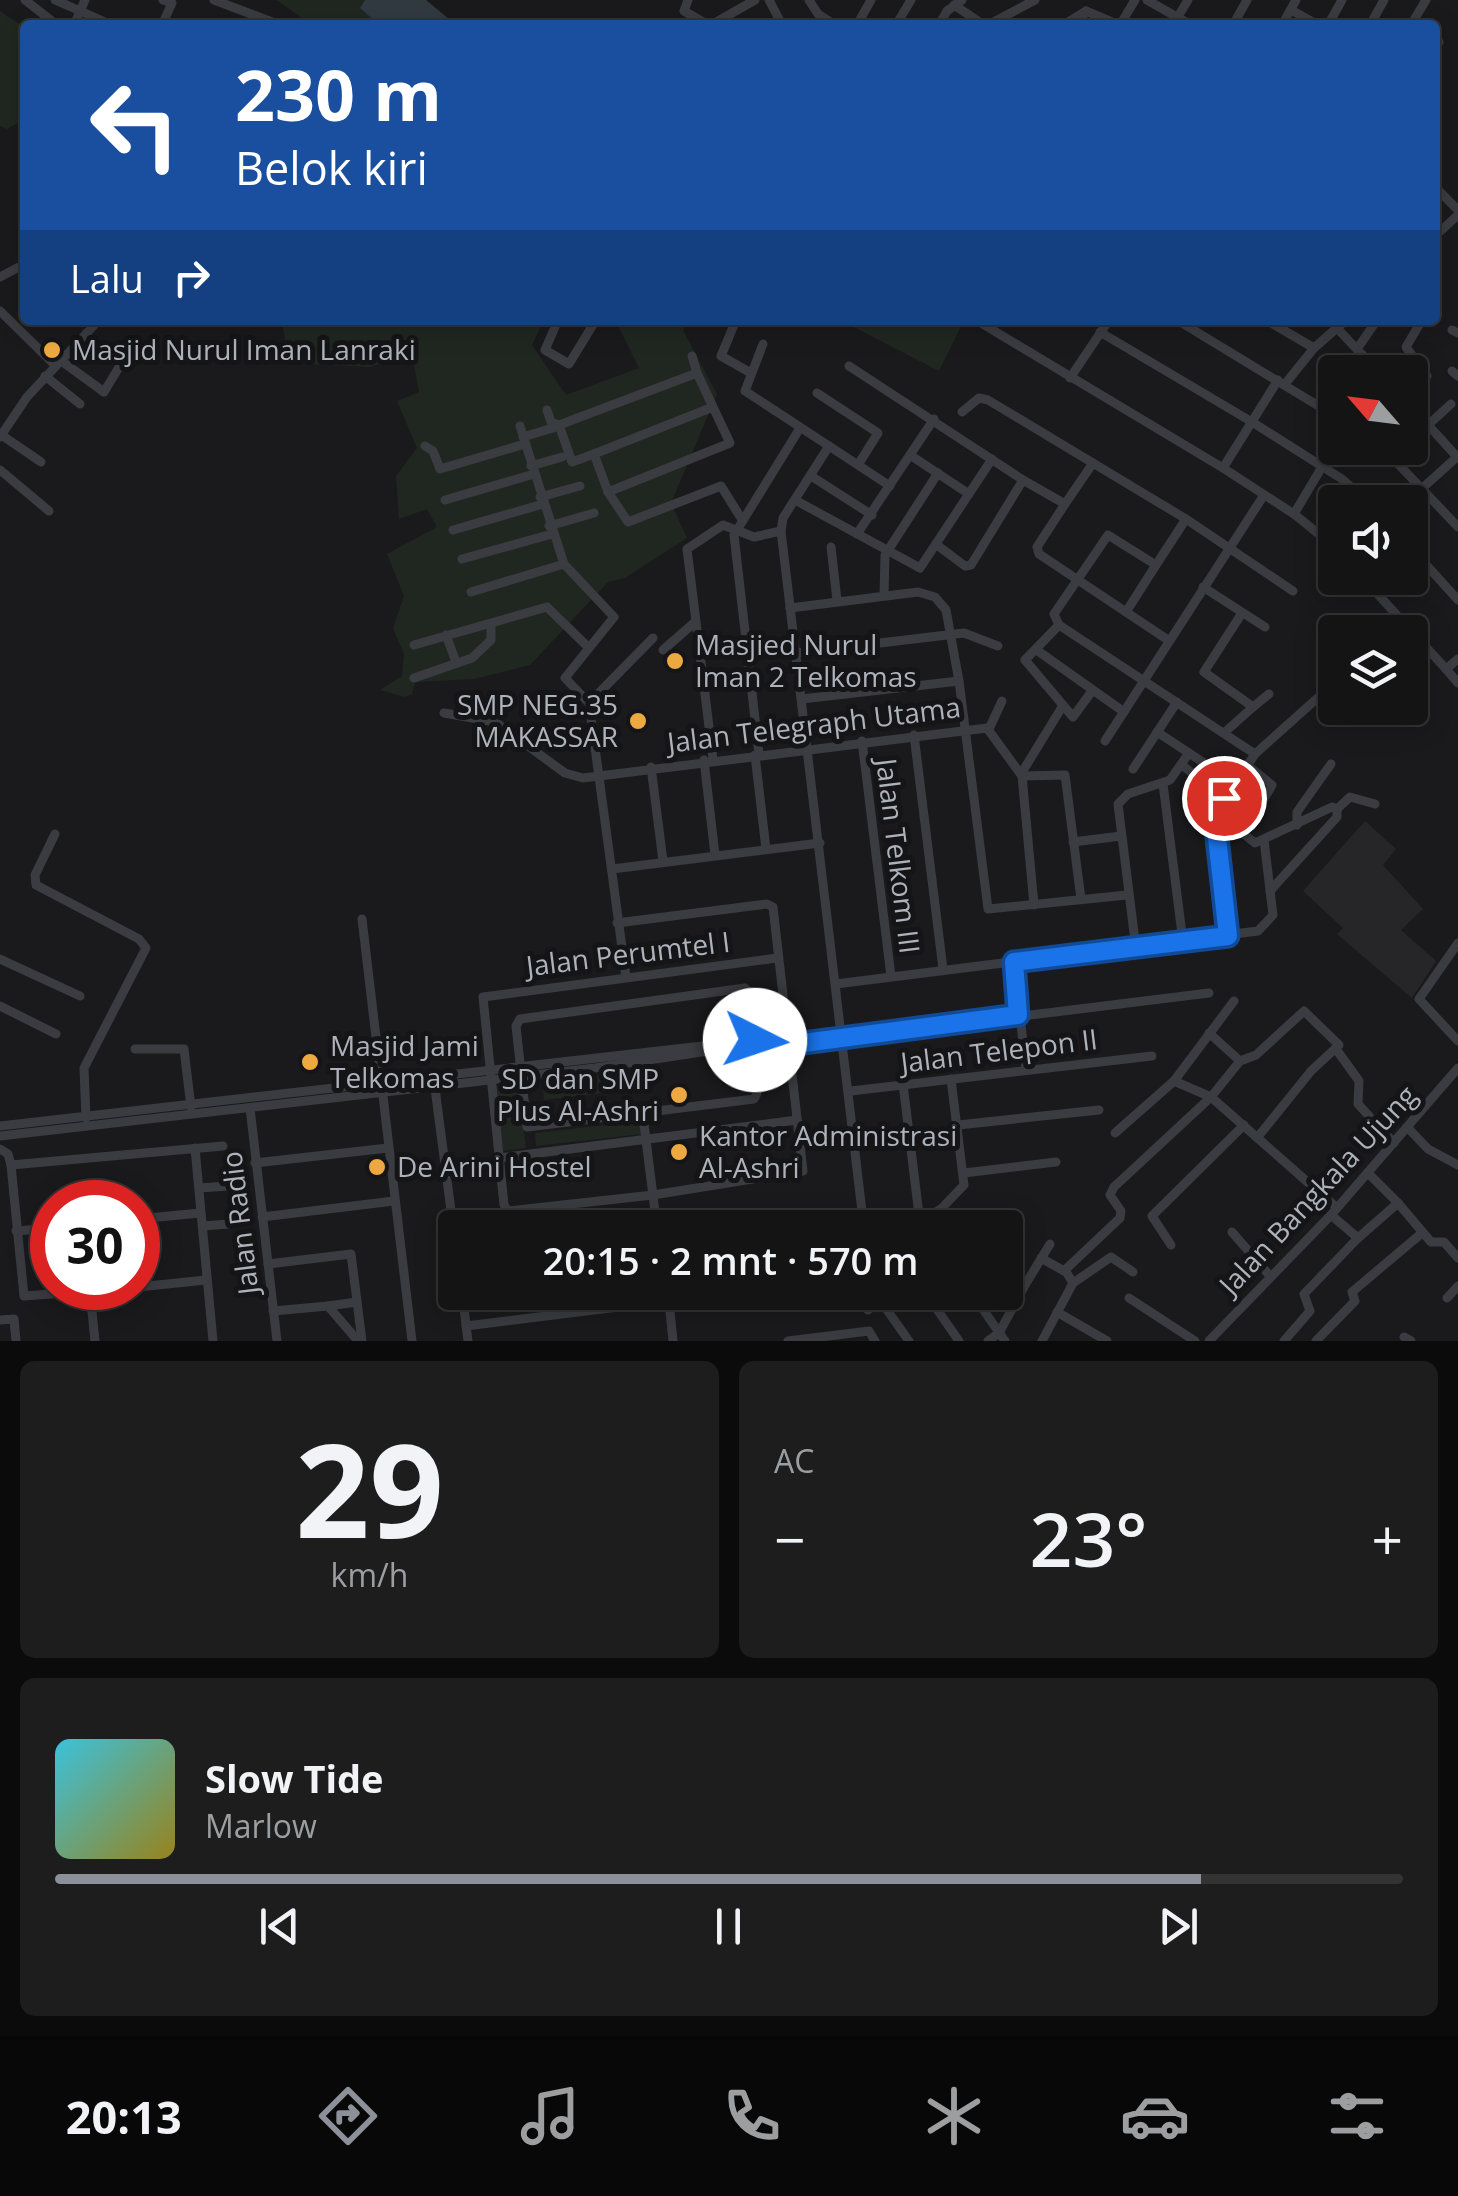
<!DOCTYPE html>
<html lang="id">
<meta charset="utf-8">
<style>
body{margin:0;font-family:"Open Sans",sans-serif;background:#1d1d1e;color:#f1f3f6;height:100vh;display:flex;flex-direction:column;font-size:38px;white-space:nowrap}
*{box-sizing:border-box;margin:0}
p{font-size:32px;color:#9d9ea0}
.icon{flex:none;width:55px;height:55px;fill:none;stroke:currentColor;stroke-width:2;stroke-linecap:round;stroke-linejoin:round}
.map{position:relative;height:1341px;overflow:hidden}
.side{display:flex;flex-direction:column;gap:20px;padding:20px;background:#0b0b0c;flex:1}
.side>*{flex:none}
.banner{position:absolute;left:20px;top:20px;width:1420px;height:305px;border-radius:10px;box-shadow:0 5px 25px #0003,0 0 0 2px #333334;background:#1a4fa0;color:#fff;overflow:hidden}
.needle{width:65px;rotate:298deg}
.controls{position:absolute;left:1318px;top:355px;display:grid;gap:20px}
.controls a{display:grid;place-items:center;width:110px;height:110px;border-radius:10px;background:#141415;box-shadow:0 5px 25px #0003,0 0 0 2px #333334;font-size:50px}
.speed{position:absolute;left:30px;top:1180px;display:flex;gap:20px;font-size:50px;font-weight:700;text-align:center}
.speed>*{display:grid;place-content:center;width:130px;height:130px;border-radius:50%;background:#141415;box-shadow:0 5px 25px #0003,0 0 0 2px #333334;line-height:1}
.speed .limit{border:15px solid #d22;background:#fff;color:#111}
.pin{position:absolute;display:grid;place-items:center;width:85px;height:85px;color:#fff;margin:-42px;border:5px solid #fff;border-radius:50%;box-shadow:0 2px 10px #0007}
.me{position:absolute;width:110px;margin:-55px;rotate:94deg;stroke-linejoin:round;filter:drop-shadow(0 0 8px #0008)}
.turn{display:flex;align-items:center;gap:35px;height:210px;padding:0 50px;font-size:45px}
.turn .icon{width:130px;height:130px;stroke-width:2.5}
.turn b{display:block;font-size:70px;line-height:85px}
.then{display:flex;align-items:center;height:95px;padding:0 50px;background:#0003;gap:20px;font-size:38px}
.big{font-size:75px;font-weight:600;line-height:1.1}
.side .card{flex:1;display:flex;flex-direction:column;justify-content:center;gap:15px;min-width:0;padding:0 35px;border-radius:15px;background:#1d1d1e}
.side .dial{align-items:center;gap:0}
.dial b{font-size:130px;line-height:1}
.song{display:flex;align-items:center;gap:30px}
.cover{width:120px;height:120px;border-radius:15px;background:linear-gradient(135deg,hsl(190 70% 55%),hsl(50 70% 35%))}
.played{height:10px;border-radius:5px;background:linear-gradient(90deg,#8c9099 85%,#333334 85%)}
.keys{display:flex;justify-content:space-around;direction:ltr}
.heat{display:flex;justify-content:space-between;align-items:center;font-size:55px;direction:ltr}
.side .tiles{flex:1;display:grid;gap:20px;grid-template-columns:1fr 1fr}
.card:last-child{grid-column:span 2}
.trip{position:absolute;left:438px;top:1210px;width:585px;height:100px;border-radius:10px;background:#141415;box-shadow:0 5px 25px #0003,0 0 0 2px #333334;font-weight:600;line-height:100px;text-align:center}
.menu{display:flex;height:160px;justify-content:space-around;align-items:center;background:#080808;color:#9d9ea0}
.menu .icon{width:70px;height:70px}
.menu .active{color:#8c9099}
.menu b{font-size:45px;color:#f1f3f6}
.map>svg:first-child{display:block}
.built{fill:#262629}
.green{fill:#202720}
.water{fill:#303a40}
.lines{fill:none;stroke-linecap:round;stroke-linejoin:round}
.minor{stroke:#3b3c41;stroke-width:9}
.route-casing{stroke:#114b97;stroke-width:25}
.route{stroke:#1a73e8;stroke-width:18}
.poi-dot{fill:#eda941;stroke:#151517;stroke-width:4}
.labels{text-anchor:middle;stroke-width:10;stroke-linejoin:round;paint-order:stroke}
.poi-label{font-size:28px;fill:#adb2bb;stroke:#151517;text-anchor:start}
.street-label{font-size:28px;fill:#adb2bb;stroke:#151517}
</style>
<div class="map">
<svg width="1458" height="1341" viewBox="0 0 1458 1341">
<rect width="100%" height="100%" fill="#1a1a1c"/>
<polygon class="built" points="1365,821 1396,849 1383,865 1423,909 1401,930 1436,961 1412,998 1337,934 1343,928 1303,891"/>
<g class="green">
<polygon points="277,0 365,0 360,8 374,21 371,25 311,25"/>
<polygon points="0,11 25,28 25,119 7,129 0,126"/>
<polygon points="281,320 544,320 532,345 566,395 639,368 615,320 688,320 683,330 717,394 671,503 687,538 625,578 608,582 530,665 474,679 415,682 412,694 405,697 380,690 402,676 404,654 393,628 404,596 387,554 437,527 427,509 399,519 396,476 417,448 397,401 419,392 412,354 370,367 290,363"/>
<polygon points="840,320 954,320 962,324 939,371"/>
<polygon points="602,1074 604,1093 544,1100 542,1081"/>
<polygon points="518,1083 526,1148 503,1151 495,1086"/>
<polygon points="640,1121 642,1134 536,1146 535,1133"/>
</g>
<polygon class="water" points="365,0 426,0 456,25 379,25 360,8"/>
<g class="lines">
<g class="minor">
<polyline points="25,0 57,25"/>
<polyline points="55,0 112,25"/>
<polyline points="214,0 280,25"/>
<polyline points="688,0 684,11 708,25"/>
<polyline points="769,0 779,19 777,25"/>
<polyline points="809,0 818,14 835,25"/>
<polyline points="1147,0 1191,25"/>
<polyline points="954,5 984,25"/>
<polyline points="1291,10 1318,25"/>
<polyline points="74,25 85,0"/>
<polyline points="162,25 172,3 163,0"/>
<polyline points="711,25 755,0"/>
<polyline points="857,25 871,0"/>
<polyline points="896,25 911,0"/>
<polyline points="939,25 947,11 962,0"/>
<polyline points="988,25 1035,0"/>
<polyline points="1063,25 1086,11"/>
<polyline points="1078,25 1086,11 1119,25"/>
<polyline points="1120,25 1135,0"/>
<polyline points="1173,25 1188,0"/>
<polyline points="1233,25 1247,0"/>
<polyline points="1282,25 1296,0"/>
<polyline points="1328,25 1342,0"/>
<polyline points="1370,25 1384,0"/>
<polyline points="1411,25 1426,0"/>
<polyline points="1435,50 1439,42"/>
<polyline points="1435,187 1458,210"/>
<polyline points="1435,236 1458,215"/>
<polyline points="0,277 19,267"/>
<polyline points="0,311 55,365"/>
<polyline points="558,320 545,350 569,364 594,323"/>
<polyline points="736,320 721,356 751,373"/>
<polyline points="976,320 1223,468"/>
<polyline points="1177,320 1335,416"/>
<polyline points="1266,320 1314,348"/>
<polyline points="1337,328 1378,372"/>
<polyline points="1452,330 1458,333"/>
<polyline points="1100,332 1252,422 1342,479 1368,502"/>
<polyline points="763,344 745,391 890,486"/>
<polyline points="1357,349 1377,320"/>
<polyline points="692,356 697,373"/>
<polyline points="60,360 104,392 124,359"/>
<polyline points="849,366 1023,480"/>
<polyline points="1452,371 1458,376"/>
<polyline points="1343,372 1362,354"/>
<polyline points="45,376 80,404"/>
<polyline points="1070,378 1109,320"/>
<polyline points="1278,380 1223,468 1294,514 1335,445"/>
<polyline points="1285,384 1314,348 1346,320"/>
<polyline points="817,393 878,433 858,465"/>
<polyline points="1410,393 1427,376 1406,347 1422,320"/>
<polyline points="1317,404 1335,381"/>
<polyline points="1410,405 1458,458"/>
<polyline points="547,410 551,422 559,425 572,462 594,454"/>
<polyline points="962,412 979,398 988,400 1186,519 1293,591"/>
<polyline points="559,425 697,373 730,443 608,492 594,454 713,407"/>
<polyline points="1428,425 1451,404"/>
<polyline points="520,426 564,564 614,617 565,678 589,703 626,977"/>
<polyline points="0,434 41,462"/>
<polyline points="0,437 27,397 99,320"/>
<polyline points="523,437 556,427"/>
<polyline points="425,446 433,451 440,469 525,444"/>
<polyline points="829,446 783,518 781,531 864,1228"/>
<polyline points="1383,448 1458,527"/>
<polyline points="910,455 969,494"/>
<polyline points="531,466 562,457"/>
<polyline points="0,470 49,511"/>
<polyline points="811,476 872,515"/>
<polyline points="608,492 628,522 721,486 741,518"/>
<polyline points="540,497 580,486"/>
<polyline points="445,500 534,474"/>
<polyline points="795,500 920,568 992,459"/>
<polyline points="1407,502 1458,456"/>
<polyline points="1065,504 1093,463"/>
<polyline points="1294,514 1335,547"/>
<polyline points="549,526 594,513"/>
<polyline points="453,530 543,504"/>
<polyline points="857,534 934,419"/>
<polyline points="937,545 965,566 971,565 1023,480 1065,504 1037,547 1039,554 1168,640"/>
<polyline points="831,547 837,600"/>
<polyline points="1410,547 1458,600"/>
<polyline points="462,559 552,534"/>
<polyline points="1156,565 1186,519"/>
<polyline points="1363,578 1446,669"/>
<polyline points="1203,587 1265,627"/>
<polyline points="471,592 564,564"/>
<polyline points="884,595 885,555 938,473"/>
<polyline points="790,608 918,592 935,597 946,610 959,681 988,909 1127,895"/>
<polyline points="1059,625 1054,614 1108,535 1156,565 1126,612"/>
<polyline points="446,635 456,662"/>
<polyline points="414,645 547,607 588,647"/>
<polyline points="663,650 695,622"/>
<polyline points="1038,651 1124,712"/>
<polyline points="796,653 964,633 998,646"/>
<polyline points="1458,659 1446,669 1458,683"/>
<polyline points="414,678 472,658 491,640 491,624"/>
<polyline points="1092,691 1073,717 1025,660 1059,625 1255,754"/>
<polyline points="802,699 959,681"/>
<polyline points="589,703 653,638"/>
<polyline points="1253,707 1269,694"/>
<polyline points="444,713 495,722 565,773 583,778 987,728 1022,776 1065,775 1081,899"/>
<polyline points="989,729 1002,701"/>
<polyline points="1224,733 1253,707 1204,672 1242,613"/>
<polyline points="914,735 943,969"/>
<polyline points="862,741 891,976"/>
<polyline points="1105,741 1264,495"/>
<polyline points="1189,753 1234,783"/>
<polyline points="759,754 734,535 800,428"/>
<polyline points="755,755 766,849"/>
<polyline points="713,759 687,549 723,525 754,537 781,531"/>
<polyline points="704,760 715,855"/>
<polyline points="1182,765 1224,798"/>
<polyline points="1247,765 1272,785 1251,822"/>
<polyline points="651,767 663,861"/>
<polyline points="1133,769 1177,702"/>
<polyline points="1021,774 1062,707"/>
<polyline points="1022,776 1034,905"/>
<polyline points="1163,784 1183,942"/>
<polyline points="1337,809 1350,797 1375,804"/>
<polyline points="1216,812 1255,843 1332,807 1337,809 1337,817 1270,891"/>
<polyline points="1297,825 1297,812 1331,764"/>
<polyline points="55,834 35,875 36,885 139,939 146,948 84,1068 86,1118"/>
<polyline points="1073,842 1121,836"/>
<polyline points="612,869 820,843"/>
<polyline points="362,919 412,1341"/>
<polyline points="617,923 767,904 773,907 803,1171 653,1195 508,1211 504,1205 483,997 777,958"/>
<polyline points="1229,936 1216,812 1255,754 1322,694"/>
<polyline points="1458,943 1419,999 1458,1041"/>
<polyline points="1136,949 1118,804 1128,794 1170,780 1189,753 1157,732"/>
<polyline points="0,959 80,996"/>
<polyline points="1014,962 1026,1069"/>
<polyline points="836,984 1258,931 1273,915 1264,840"/>
<path d="M745 988 750 993C752 1016 767 1083 754 1099L527 1127 516 1026 520 1019Z"/>
<polyline points="0,1006 56,1034"/>
<polyline points="788,1045 1209,993"/>
<polyline points="135,1049 184,1049 191,1107"/>
<polyline points="1336,1049 1359,1081 1358,1104 1394,1143"/>
<polyline points="1240,1061 1256,1055 1304,1011 1339,1045 1311,1071 1257,1138"/>
<polyline points="951,1079 964,1185 941,1209 959,1228"/>
<polyline points="434,1081 455,1241"/>
<polyline points="1174,1081 1234,1001"/>
<polyline points="903,1084 919,1215 927,1217 941,1209"/>
<polyline points="851,1091 1152,1056"/>
<polyline points="250,1108 277,1341"/>
<polyline points="643,1116 657,1228"/>
<polyline points="958,1125 1099,1110"/>
<polyline points="0,1126 755,1040 765,1042"/>
<polyline points="1409,1129 1428,1149 1458,1165"/>
<polyline points="1115,1133 1174,1081 1211,1097 1337,1208"/>
<polyline points="0,1136 595,1068 788,1039"/>
<polyline points="195,1148 213,1341"/>
<polyline points="0,1149 8,1154 11,1165 24,1296 133,1288"/>
<polyline points="499,1158 797,1120"/>
<polyline points="255,1163 388,1148"/>
<polyline points="11,1165 223,1146"/>
<polyline points="964,1173 1056,1162"/>
<polyline points="1368,1173 1398,1203"/>
<polyline points="199,1188 229,1186"/>
<polyline points="1331,1215 1358,1238 1398,1203 1431,1242 1444,1242 1458,1258"/>
<polyline points="262,1217 394,1201"/>
<polyline points="138,1219 200,1213"/>
<polyline points="203,1226 229,1224"/>
<polyline points="818,1228 863,1222"/>
<polyline points="16,1231 52,1228"/>
<polyline points="1232,1232 1270,1276"/>
<polyline points="1171,1245 1152,1216 1244,1125"/>
<polyline points="1041,1258 1064,1271"/>
<polyline points="268,1264 351,1254 362,1341"/>
<polyline points="1073,1283 1065,1270 1120,1218 1121,1211 1110,1195 1114,1187 1211,1097 1240,1061 1209,1033"/>
<polyline points="1025,1285 1050,1244"/>
<polyline points="138,1287 206,1280"/>
<polyline points="90,1292 95,1341"/>
<polyline points="462,1292 468,1341"/>
<polyline points="668,1292 673,1341"/>
<polyline points="925,1292 959,1341"/>
<polyline points="971,1292 1005,1341"/>
<polyline points="1129,1298 1195,1341"/>
<polyline points="1447,1298 1458,1286"/>
<polyline points="328,1306 357,1302"/>
<polyline points="868,1310 880,1300 909,1341"/>
<polyline points="273,1311 328,1306 358,1341"/>
<polyline points="1057,1312 1107,1341"/>
<polyline points="0,1320 14,1319 16,1341"/>
<polyline points="466,1326 739,1292"/>
<polyline points="1404,1337 1411,1341"/>
<polyline points="788,1341 869,1331 875,1341"/>
<polyline points="988,1341 999,1333 1025,1285 1005,1266"/>
<polyline points="1042,1341 1073,1283 1111,1257 1133,1272"/>
<polyline points="1209,1341 1331,1215 1458,1068"/>
<polyline points="1284,1341 1310,1311 1304,1294 1358,1238"/>
<polyline points="1316,1341 1355,1301 1352,1292 1422,1233"/>
</g>
</g>
<g class="lines">
<defs>
<polyline id="route" points="755,1040 788,1040 788,1045 1018,1015 1014,962 1228,936 1215,820 1224,798"/>
</defs>
<use href="#route" class="route-casing"/>
<use href="#route" class="route"/>
</g>
<g class="poi-dot">
<circle cx="52" cy="350" r="10"/>
<circle cx="675" cy="661" r="10"/>
<circle cx="638" cy="721" r="10"/>
<circle cx="310" cy="1062" r="10"/>
<circle cx="679" cy="1095" r="10"/>
<circle cx="679" cy="1152" r="10"/>
<circle cx="377" cy="1167" r="10"/>
</g>
<g class="labels">
<g class="poi-label">
<text x="72" y="360">Masjid Nurul Iman Lanraki</text>
<text x="695" y="655">Masjied Nurul<tspan x="695" dy="32">Iman 2 Telkomas</tspan></text>
<text x="618" y="715" text-anchor="end">SMP NEG.35<tspan x="618" dy="32">MAKASSAR</tspan></text>
<text x="330" y="1056">Masjid Jami<tspan x="330" dy="32">Telkomas</tspan></text>
<text x="659" y="1089" text-anchor="end">SD dan SMP<tspan x="659" dy="32">Plus Al-Ashri</tspan></text>
<text x="699" y="1146">Kantor Administrasi<tspan x="699" dy="32">Al-Ashri</tspan></text>
<text x="397" y="1177">De Arini Hostel</text>
</g>
<g class="street-label">
<text transform="translate(814 725) rotate(-7)" y="10">Jalan Telegraph Utama</text>
<text transform="translate(898 856) rotate(83)" y="10">Jalan Telkom III</text>
<text transform="translate(628 954) rotate(-7)" y="10">Jalan Perumtel I</text>
<text transform="translate(999 1051) rotate(-7)" y="10">Jalan Telepon II</text>
<text transform="translate(1318 1190) rotate(-47)" y="10">Jalan Bangkala Ujung</text>
<text transform="translate(240 1223) rotate(-97)" y="10">Jalan Radio</text>
</g>
</g>
</svg>
<div class="controls">
<a><svg class="needle" viewBox="-14 -14 28 28"><path d="M0-13l5 13h-10z" fill="#e53935"/><path d="M0 13l5-13h-10z" fill="#9d9ea0"/></svg></a>
<a><svg class="icon" aria-label="sound" viewBox="0 0 24 24"><path d="M4 9h4l5-4v14l-5-4H4zM17 9q2 3 0 6"/></svg></a>
<a><svg class="icon" aria-label="layers" viewBox="0 0 24 24"><path d="M12 4l9 5-9 5-9-5zM3 14l9 5 9-5"/></svg></a>
</div>
<div class="speed"><div class="limit">30</div></div>
<div class="pin" style="left:1224px;top:798px;background:#d93025"><svg class="icon" aria-label="arrive" viewBox="0 0 24 24"><path d="M6 21V4h12l-3 4 3 4H6"/></svg></div>
<svg class="me" style="left:755px;top:1040px" viewBox="-20 -20 40 40"><circle r="19" fill="#fff"/><path d="M0-13L10 11 0 6-10 11z" fill="#1a73e8"/></svg>
<div class="trip">20:15 · 2 mnt · 570 m</div>
<div class="banner">
<div class="turn"><svg class="icon" aria-label="left" viewBox="0 0 24 24"><path d="M17 20v-9H6M10 6l-5 5 5 5"/></svg><div><b>230 m</b>Belok kiri</div></div>
<div class="then">Lalu<svg class="icon" aria-label="right" viewBox="0 0 24 24"><path d="M7 20v-9h11M14 6l5 5-5 5"/></svg></div>
</div>
</div>
<section class="side">
<div class="tiles">
<div class="card dial"><b>29</b><p>km/h</p></div>
<div class="card"><p>AC</p>
<div class="heat"><a>−</a><b class="big">23°</b><a>+</a></div>
</div>
<div class="card">
<div class="song"><i class="cover"></i><div><b>Slow Tide</b><p>Marlow</p></div></div>
<div class="played"></div>
<div class="keys"><svg class="icon" aria-label="previous" viewBox="0 0 24 24"><path d="M18 5L8 12l10 7zM5 5v14"/></svg><svg class="icon" aria-label="pause" viewBox="0 0 24 24"><path d="M8 5v14M16 5v14"/></svg><svg class="icon" aria-label="next" viewBox="0 0 24 24"><path d="M6 5l10 7-10 7zM19 5v14"/></svg></div>
</div>
</div>
</section>
<nav class="menu">
<b>20:13</b>
<svg class="icon active" aria-label="directions" viewBox="0 0 24 24"><path d="M12 3l9 9-9 9-9-9zM9 14v-3h6M13 9l2 2-2 2"/></svg>
<svg class="icon" aria-label="music" viewBox="0 0 24 24"><path d="M9 18V5l10-2v13"/><circle cx="6" cy="18" r="3"/><circle cx="16" cy="16" r="3"/></svg>
<svg class="icon" aria-label="phone" viewBox="0 0 24 24"><path d="M5 4h4l2 5-3 2q2 4 5 5l2-3 5 2v4C11 20 4 13 5 4z"/></svg>
<svg class="icon" aria-label="climate" viewBox="0 0 24 24"><path d="M12 3v18M4 7l16 10M4 17L20 7"/></svg>
<svg class="icon" aria-label="car" viewBox="0 0 24 24"><path d="M5 17H2v-5l4-1 3-4h7l3 4 3 1v5h-3M9 17h6M6 11h13"/><circle cx="7" cy="17" r="2"/><circle cx="17" cy="17" r="2"/></svg>
<svg class="icon" aria-label="filters" viewBox="0 0 24 24"><path d="M4 7h16M4 17h16"/><circle cx="9" cy="7" r="2"/><circle cx="15" cy="17" r="2"/></svg>
</nav>
